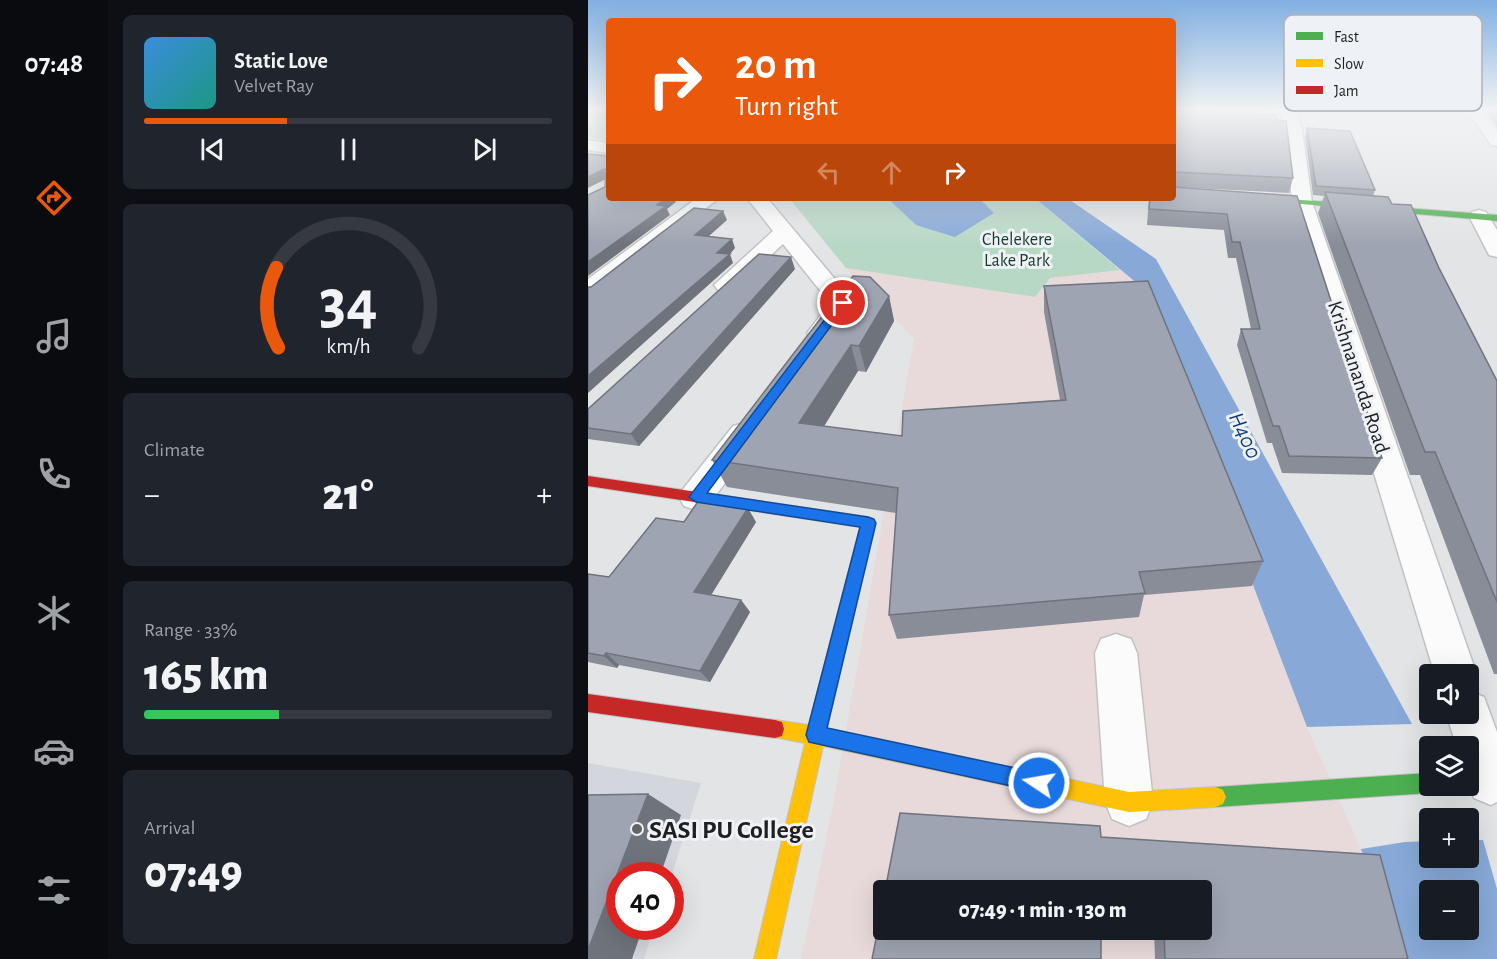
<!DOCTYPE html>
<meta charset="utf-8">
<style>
body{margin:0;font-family:"Alegreya Sans",sans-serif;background:#20242c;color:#f1f3f6;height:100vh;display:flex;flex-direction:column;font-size:22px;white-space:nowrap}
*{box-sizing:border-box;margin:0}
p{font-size:20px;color:#9ea1a6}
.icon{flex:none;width:33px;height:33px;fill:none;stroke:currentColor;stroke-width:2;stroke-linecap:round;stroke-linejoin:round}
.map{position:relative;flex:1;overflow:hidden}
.sheet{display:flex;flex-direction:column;gap:15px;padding:15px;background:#0d0f14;width:480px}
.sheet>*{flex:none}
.hud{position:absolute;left:18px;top:18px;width:570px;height:183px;border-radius:6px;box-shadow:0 6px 24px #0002;background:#ea580c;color:#fff;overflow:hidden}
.controls{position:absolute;left:831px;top:664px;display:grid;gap:12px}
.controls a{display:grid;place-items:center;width:60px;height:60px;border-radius:6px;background:#171b24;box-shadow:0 6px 24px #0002;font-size:30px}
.speed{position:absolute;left:18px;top:862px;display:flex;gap:12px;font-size:30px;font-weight:700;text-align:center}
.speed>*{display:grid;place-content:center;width:78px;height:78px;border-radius:50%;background:#171b24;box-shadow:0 6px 24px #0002;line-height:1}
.speed .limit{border:9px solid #d22;background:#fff;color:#111}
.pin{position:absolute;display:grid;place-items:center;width:51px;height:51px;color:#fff;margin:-26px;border:3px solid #fff;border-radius:50%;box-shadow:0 2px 6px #0007}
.me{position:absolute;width:66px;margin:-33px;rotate:282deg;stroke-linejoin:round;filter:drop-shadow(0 0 4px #0008)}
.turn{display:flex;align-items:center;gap:21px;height:126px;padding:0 30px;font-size:27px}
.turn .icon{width:78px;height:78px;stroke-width:2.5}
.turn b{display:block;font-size:42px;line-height:51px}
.lanes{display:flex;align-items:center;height:57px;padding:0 30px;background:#0003;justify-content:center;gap:30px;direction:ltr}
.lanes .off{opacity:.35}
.big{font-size:45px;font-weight:800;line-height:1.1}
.sheet .tile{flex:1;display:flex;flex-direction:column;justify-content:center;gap:9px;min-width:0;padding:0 21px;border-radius:9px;background:#20242c}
.sheet .dial{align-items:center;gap:0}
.dial svg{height:156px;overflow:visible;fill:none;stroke:#363941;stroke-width:7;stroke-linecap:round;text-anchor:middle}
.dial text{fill:#f1f3f6;stroke:none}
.song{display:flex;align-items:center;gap:18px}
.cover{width:72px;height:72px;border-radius:9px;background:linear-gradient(135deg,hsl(210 70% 55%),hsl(170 70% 35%))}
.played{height:6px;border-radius:3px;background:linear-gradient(90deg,#ea580c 35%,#363941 35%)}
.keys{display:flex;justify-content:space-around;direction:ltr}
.heat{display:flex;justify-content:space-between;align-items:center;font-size:33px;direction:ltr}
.charge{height:9px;border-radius:4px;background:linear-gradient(90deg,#34c759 33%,#363941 0)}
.trip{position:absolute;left:285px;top:880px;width:339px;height:60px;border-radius:6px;background:#171b24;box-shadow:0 6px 24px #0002;font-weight:800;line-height:60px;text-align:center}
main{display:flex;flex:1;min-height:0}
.tab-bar{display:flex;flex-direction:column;width:108px;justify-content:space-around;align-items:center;background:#090b0e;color:#9ea1a6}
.tab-bar .icon{width:42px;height:42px}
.tab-bar .current{color:#ea580c}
.tab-bar b{font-size:27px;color:#f1f3f6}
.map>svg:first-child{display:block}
.built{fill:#d3d7dd}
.industrial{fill:#e8dadb;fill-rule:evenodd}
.green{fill:#b8d8c6}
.water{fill:#88a9d7;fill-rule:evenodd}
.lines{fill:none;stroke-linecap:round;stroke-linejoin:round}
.street-casing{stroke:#c2c2c4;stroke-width:3}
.fast-casing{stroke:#c2c2c4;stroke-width:2}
.slow-casing{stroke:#c2c2c4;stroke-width:2}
.jam-casing{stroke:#c2c2c4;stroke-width:2}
.street{fill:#fbfbfb;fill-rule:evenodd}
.fast{fill:#4caf50;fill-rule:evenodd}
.slow{fill:#ffc107;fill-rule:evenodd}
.jam{fill:#c62828;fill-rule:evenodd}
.wall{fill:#888d98}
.shaded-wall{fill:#6f737c}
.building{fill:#9ea4b1;stroke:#6f737c;stroke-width:1.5}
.route{fill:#1a73e8;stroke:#114b97;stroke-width:1.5}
.poi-dot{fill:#636466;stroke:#eef1f5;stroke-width:2}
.labels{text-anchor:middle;stroke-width:6;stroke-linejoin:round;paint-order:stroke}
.far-park-label{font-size:18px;fill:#173b28;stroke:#eef1f5}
.street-label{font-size:21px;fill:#1f1f21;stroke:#eef1f5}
.water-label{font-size:22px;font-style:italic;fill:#0a3b74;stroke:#eef1f5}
.near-poi-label{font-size:26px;font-weight:bold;fill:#1f1f21;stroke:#eef1f5;text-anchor:start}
.key{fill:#eef1f5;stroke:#b0b2b5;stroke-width:1.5}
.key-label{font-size:16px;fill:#1f1f21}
</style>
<main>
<nav class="tab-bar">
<b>07:48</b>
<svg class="icon current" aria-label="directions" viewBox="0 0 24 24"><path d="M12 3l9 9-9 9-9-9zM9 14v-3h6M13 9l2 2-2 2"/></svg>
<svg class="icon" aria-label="music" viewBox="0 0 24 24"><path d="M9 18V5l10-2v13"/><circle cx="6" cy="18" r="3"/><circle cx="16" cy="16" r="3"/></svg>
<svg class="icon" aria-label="phone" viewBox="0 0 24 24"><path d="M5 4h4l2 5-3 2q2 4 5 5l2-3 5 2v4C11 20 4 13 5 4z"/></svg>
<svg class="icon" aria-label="climate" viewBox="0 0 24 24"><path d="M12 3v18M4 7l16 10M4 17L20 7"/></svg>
<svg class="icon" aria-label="car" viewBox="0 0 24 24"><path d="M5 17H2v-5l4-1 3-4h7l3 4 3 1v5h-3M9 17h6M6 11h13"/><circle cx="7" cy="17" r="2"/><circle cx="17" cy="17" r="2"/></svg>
<svg class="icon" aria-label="filters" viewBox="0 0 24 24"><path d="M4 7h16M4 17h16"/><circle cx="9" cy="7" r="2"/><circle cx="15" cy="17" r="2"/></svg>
</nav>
<section class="sheet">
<div class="tile">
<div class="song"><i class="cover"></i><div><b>Static Love</b><p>Velvet Ray</p></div></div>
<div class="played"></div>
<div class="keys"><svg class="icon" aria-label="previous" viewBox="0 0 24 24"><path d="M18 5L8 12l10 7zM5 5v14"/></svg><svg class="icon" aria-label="pause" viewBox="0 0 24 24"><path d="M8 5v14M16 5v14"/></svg><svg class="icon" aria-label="next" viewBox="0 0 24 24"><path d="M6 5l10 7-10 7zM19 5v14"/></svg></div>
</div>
<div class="tile dial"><svg viewBox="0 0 100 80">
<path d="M14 69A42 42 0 1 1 86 69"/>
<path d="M14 69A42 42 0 0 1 13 28" stroke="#ea580c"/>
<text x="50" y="56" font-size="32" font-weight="700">34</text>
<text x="50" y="72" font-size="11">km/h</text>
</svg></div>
<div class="tile"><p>Climate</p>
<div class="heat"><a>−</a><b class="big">21°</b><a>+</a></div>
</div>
<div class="tile"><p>Range · 33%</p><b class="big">165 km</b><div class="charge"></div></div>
<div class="tile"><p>Arrival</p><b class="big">07:49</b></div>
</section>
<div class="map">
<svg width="909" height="959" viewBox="0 0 909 959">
<rect width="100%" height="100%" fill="#e2e4e6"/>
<polygon class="built" points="0,763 113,783 83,877 32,876 32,927 66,927 56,959 0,959"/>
<path class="industrial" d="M258 268 447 297 462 278 532 270 551 285 719 727 773 849 811 959H213L245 805 326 339ZM296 891H614V930H296Z"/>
<g class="green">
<polygon points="0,109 21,109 21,141 0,137"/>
<polygon points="201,198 299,198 328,225 406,213 391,198 447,198 532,270 462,278 447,297 258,268"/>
</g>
<g class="water">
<polygon points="299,198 391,198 406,213 367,237 328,225"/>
<polygon points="447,198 479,198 568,259 824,724 719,727 551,285"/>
<path d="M881 840H895L909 889V959H811L773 849 817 842 841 841 842 858H880ZM842 891H880V930H842Z"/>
</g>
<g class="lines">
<defs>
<g id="street">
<polygon points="691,109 707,109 714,130 724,202 889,675 880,690 880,675 847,675 704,202 698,130"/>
<polygon points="878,109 893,109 909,130 909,146 903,145"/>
<polygon points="0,140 21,143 21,153 0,150"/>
<polygon points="109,198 131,198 8,295 0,297 0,279"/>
<path d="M159 198H179L267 303C256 320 245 344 223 339L219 333 242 303 195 244 146 290 138 292 130 290 126 285 185 231Z"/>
<polygon points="891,210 898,212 909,230 909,257 901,255 881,216 884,212"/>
<polygon points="156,423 167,426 171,434 167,442 120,506 108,510 96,506 91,497 96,488 145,426"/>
<polygon points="528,634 543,639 549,653 565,802 558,819 541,826 524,819 517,802 507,653 513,639"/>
<polygon points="880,691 896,697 909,732 909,802 903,805 886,798 880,784 880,747 869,747 858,714 880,714"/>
</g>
<g id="fast">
<polygon points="585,193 714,200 909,215 909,221 714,204 585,197"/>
<polygon points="842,773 842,786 850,786 849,790 842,793 628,807 621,804 618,797 621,790 628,787"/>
</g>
<polygon id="slow" points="278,525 283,527 285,531 239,728 541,792 628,787 635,790 638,797 635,804 628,807 541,812 235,746 188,959 166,959 217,743 180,736 178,729 180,722 187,720 221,725 271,531 273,527"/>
<g id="jam">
<polygon points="0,476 280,517 285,519 287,523 283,535 278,537 273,535 272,527 0,486"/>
<polygon points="0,694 187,720 194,722 196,729 194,736 187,738 0,712"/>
</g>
</defs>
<use href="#street" class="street-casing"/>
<use href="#fast" class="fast-casing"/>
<use href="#slow" class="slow-casing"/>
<use href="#jam" class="jam-casing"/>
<use href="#street" class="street"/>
<use href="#fast" class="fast"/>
<use href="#slow" class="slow"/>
<use href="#jam" class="jam"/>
</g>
<g class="wall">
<polygon points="585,109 680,109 680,113 585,110 705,178 701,193 585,187 709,196 794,458 784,475 694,473 684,443 679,443 649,345 653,329 663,329 648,258 640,258 636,230 559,225 561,198 585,198"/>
<polygon points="896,109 909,109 909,126"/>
<polygon points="719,128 787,190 785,196 804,204 851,268 909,381 909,674 906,674 832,475 822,475 730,213 736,196 725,195 717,136"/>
<polygon points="207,269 51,446 0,439 0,409"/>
<polygon points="456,286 675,561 664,586 556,595 551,617 309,639 301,615 308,513 139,487 124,460 301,296 306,321 278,372 270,371 236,426 314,436 472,400 456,312"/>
<polygon points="168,522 123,595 153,600 162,612 122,682 31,665 29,668 0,662 0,574 21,577"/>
<polygon points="513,837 820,959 567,959 566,930 614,930 614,891 297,891"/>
</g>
<g class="shaded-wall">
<polygon points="16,169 20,178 0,188 0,177"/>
<polygon points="78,198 86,198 88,202 79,209 82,215 0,276 0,262"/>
<polygon points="135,211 139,220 111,245 107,235"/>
<polygon points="144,239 147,248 142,254 145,263 0,393 0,376"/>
<polygon points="203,257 207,269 51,446 43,434"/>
<polygon points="301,296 306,321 278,372 271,346"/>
<polygon points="263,345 270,371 222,449 211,423"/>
<polygon points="160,508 168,522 117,605 106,592"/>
<polygon points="153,600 162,612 122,682 112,671"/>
<polygon points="18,653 31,665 29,668 16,656"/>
<polygon points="60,794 93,815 72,876 32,876 32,927 55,927 44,959 0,959 0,950"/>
</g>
<g class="building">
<polygon points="585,109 585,110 688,115 689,120 698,121 705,178 587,172 585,181"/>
<polygon points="719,128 762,131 787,190 728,186"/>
<polygon points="0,154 21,156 21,198 78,198 69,205 78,206 0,262 0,195 17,187 18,170 16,169 0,177"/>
<polygon points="585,187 709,196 794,458 701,456 691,426 685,426 653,329 672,329 652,242 644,242 639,214 561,209 562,198 585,198"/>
<polygon points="737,192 800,197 804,204 823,205 851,268 909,381 909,602 847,452 837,452"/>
<polygon points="106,208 135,211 107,235 144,239 129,253 142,254 0,376 0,287 3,287"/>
<polygon points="171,254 203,257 43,434 0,428 0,409"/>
<polygon points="265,276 282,277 301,296 271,346 263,345 211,423 314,436 315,411 478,400 456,286 560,281 675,561 551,572 557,593 301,615 310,488 124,460"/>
<polygon points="111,500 160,508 106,592 153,600 112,671 18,653 16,656 0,653 0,574 21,577 68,518 96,522"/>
<polygon points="60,794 0,950 0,795"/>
<polygon points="312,813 512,826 513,837 792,855 820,959 577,959 576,930 614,930 614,891 573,891 573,888 513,889 513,891 297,891"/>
<polygon points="296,899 296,930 513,930 513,959 284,959"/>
</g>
<linearGradient id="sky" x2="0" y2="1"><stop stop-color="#81b0e1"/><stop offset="0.45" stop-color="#f2f3f4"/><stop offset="1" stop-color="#f2f3f4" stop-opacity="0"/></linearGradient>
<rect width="909" height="244" fill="url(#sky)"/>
<polygon class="route" points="251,301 260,303 119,493 280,517 286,519 288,523 239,728 451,773 458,776 461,783 458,790 451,792 221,742 218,735 272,527 108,502 101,497"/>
<circle class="poi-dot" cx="49" cy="829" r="6"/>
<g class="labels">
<g class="far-park-label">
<text x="429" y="245">Chelekere<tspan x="429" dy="21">Lake Park</tspan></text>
</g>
<g class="street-label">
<text transform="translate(771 377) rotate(72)" y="7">Krishnananda Road</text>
</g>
<g class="water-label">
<text transform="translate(658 435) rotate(65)" y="8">H400</text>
</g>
<g class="near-poi-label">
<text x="61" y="838">SASI PU College</text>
</g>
</g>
<rect x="696" y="15" width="198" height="96" rx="9" class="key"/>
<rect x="708" y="32" width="27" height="8" fill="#4caf50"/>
<rect x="708" y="59" width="27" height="8" fill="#ffc107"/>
<rect x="708" y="86" width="27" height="8" fill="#c62828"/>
<g class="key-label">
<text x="746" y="42">Fast</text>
<text x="746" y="69">Slow</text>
<text x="746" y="96">Jam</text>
</g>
</svg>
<div class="controls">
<a><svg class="icon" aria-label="sound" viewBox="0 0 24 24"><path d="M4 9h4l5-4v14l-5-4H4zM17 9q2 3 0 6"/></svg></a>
<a><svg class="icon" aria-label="layers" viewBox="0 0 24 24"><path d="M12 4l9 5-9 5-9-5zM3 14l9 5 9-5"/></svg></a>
<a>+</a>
<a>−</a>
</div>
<div class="speed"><div class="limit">40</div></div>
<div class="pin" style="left:255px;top:303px;background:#d93025"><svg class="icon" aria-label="arrive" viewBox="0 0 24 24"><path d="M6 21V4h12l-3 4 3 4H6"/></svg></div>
<svg class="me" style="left:451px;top:783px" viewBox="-20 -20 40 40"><circle r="17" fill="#1a73e8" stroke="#fff" stroke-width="3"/><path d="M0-11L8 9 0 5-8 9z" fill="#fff"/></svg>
<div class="trip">07:49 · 1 min · 130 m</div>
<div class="hud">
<div class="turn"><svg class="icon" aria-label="right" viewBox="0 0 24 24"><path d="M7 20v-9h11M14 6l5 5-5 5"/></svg><div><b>20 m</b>Turn right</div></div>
<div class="lanes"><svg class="icon off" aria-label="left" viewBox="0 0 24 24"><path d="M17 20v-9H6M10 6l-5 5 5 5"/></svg><svg class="icon off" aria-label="ahead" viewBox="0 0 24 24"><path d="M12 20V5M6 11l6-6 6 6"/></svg><svg class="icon" aria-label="right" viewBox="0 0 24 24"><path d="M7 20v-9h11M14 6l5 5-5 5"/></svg></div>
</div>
</div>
</main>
